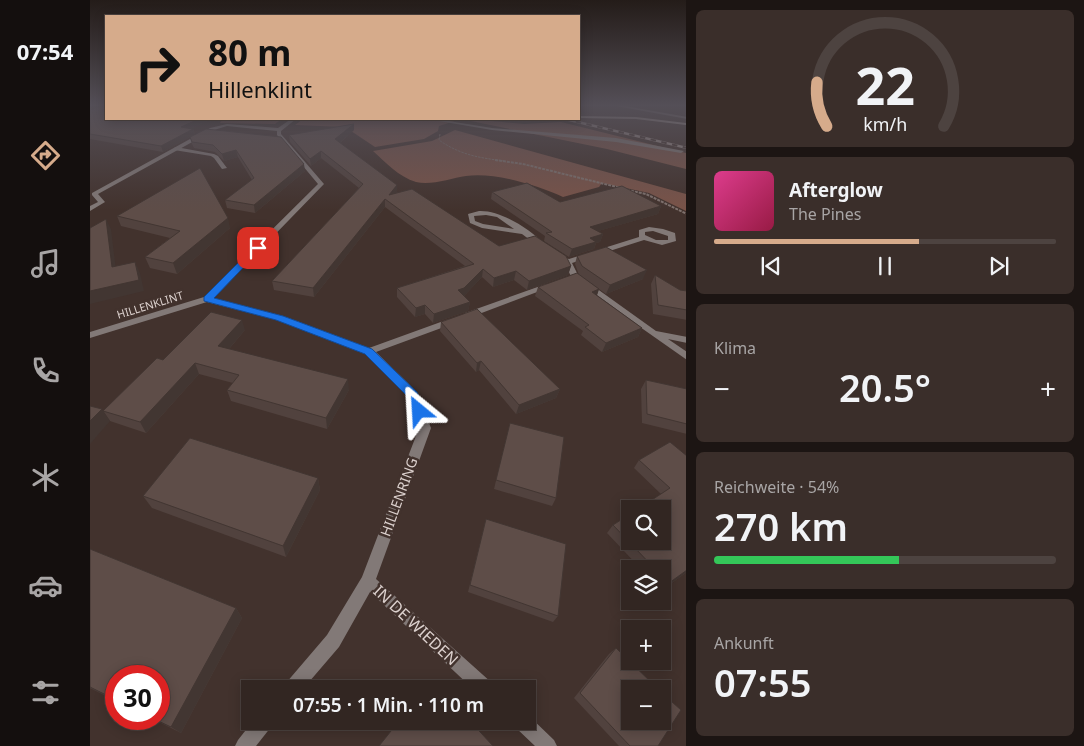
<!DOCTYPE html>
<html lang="de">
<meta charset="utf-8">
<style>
body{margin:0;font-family:"Noto Sans",sans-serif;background:#3a2e2a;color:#f1f3f6;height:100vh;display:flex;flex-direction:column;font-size:19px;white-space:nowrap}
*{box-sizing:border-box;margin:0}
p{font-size:16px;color:#a8a5a5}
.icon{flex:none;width:28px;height:28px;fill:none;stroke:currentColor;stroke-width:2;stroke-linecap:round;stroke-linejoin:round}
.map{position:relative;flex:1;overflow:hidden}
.details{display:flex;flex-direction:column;gap:10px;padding:10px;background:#1c1513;width:398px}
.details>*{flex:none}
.hud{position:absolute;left:15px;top:15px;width:475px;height:105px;border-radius:0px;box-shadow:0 2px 12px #0003,0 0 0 1px #4d4340;background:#d6ab8b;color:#111;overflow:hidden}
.controls{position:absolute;left:531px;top:500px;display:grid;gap:10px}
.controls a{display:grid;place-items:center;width:50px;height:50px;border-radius:0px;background:#322622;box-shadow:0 2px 12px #0003,0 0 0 1px #4d4340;font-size:25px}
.speed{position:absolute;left:15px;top:665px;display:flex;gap:10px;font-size:25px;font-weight:700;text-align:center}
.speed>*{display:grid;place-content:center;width:65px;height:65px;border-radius:50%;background:#322622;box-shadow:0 2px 12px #0003,0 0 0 1px #4d4340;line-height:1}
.speed .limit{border:8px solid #d22;background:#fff;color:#111}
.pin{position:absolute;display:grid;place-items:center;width:42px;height:42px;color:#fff;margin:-21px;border-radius:10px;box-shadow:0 2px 8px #0006}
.me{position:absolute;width:55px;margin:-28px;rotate:333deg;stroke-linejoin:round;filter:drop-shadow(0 0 4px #0008)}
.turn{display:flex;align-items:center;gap:18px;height:105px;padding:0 20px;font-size:22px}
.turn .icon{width:65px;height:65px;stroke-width:2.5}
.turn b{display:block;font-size:35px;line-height:42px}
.big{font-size:38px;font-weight:600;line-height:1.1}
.details .tile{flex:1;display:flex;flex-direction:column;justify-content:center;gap:8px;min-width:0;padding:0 18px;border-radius:8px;background:#3a2e2a}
.details .dial{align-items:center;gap:0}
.dial svg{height:130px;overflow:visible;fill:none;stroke:#4d4340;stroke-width:7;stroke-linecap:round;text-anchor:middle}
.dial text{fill:#f1f3f6;stroke:none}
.song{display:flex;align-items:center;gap:15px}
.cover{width:60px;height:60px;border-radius:8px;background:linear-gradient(135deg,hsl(330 70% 55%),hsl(340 70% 35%))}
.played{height:5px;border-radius:2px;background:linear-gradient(90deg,#d6ab8b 60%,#4d4340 60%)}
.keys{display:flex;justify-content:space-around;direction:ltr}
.heat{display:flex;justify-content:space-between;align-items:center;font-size:28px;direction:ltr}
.charge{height:8px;border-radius:4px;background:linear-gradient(90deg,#34c759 54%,#4d4340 0)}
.trip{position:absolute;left:151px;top:680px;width:295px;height:50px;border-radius:0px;background:#322622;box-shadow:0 2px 12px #0003,0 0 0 1px #4d4340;font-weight:600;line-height:50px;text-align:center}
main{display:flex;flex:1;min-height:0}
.menu{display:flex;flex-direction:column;width:90px;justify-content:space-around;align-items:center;background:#140f0e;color:#a8a5a5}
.menu .icon{width:35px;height:35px}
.menu .selected{color:#d6ab8b}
.menu b{font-size:22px;color:#f1f3f6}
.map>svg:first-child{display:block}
.green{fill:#795348}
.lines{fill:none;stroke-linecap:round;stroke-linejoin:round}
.path-far1{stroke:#7f716d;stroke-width:1;stroke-dasharray:2.5 1;stroke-linecap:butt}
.path{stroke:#7f716d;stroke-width:2;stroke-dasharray:3 1;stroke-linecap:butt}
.lane{fill:#827977;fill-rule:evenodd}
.street{fill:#827977;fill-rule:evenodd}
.secondary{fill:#ac9f9b;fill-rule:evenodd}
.rail-casing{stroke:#9a8c89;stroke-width:2.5}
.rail{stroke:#42322d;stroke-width:2;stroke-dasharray:5.5;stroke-linecap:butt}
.wall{fill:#51423e}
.shaded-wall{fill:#423632}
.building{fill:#5e4d48;stroke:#423632}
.route{fill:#1a73e8;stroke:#114b97}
.labels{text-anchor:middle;stroke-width:5;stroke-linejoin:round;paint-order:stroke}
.far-street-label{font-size:11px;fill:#dcd1ce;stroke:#42322d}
.street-label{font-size:14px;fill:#dcd1ce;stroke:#42322d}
.near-street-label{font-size:16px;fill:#dcd1ce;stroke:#42322d}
</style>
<main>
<nav class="menu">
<b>07:54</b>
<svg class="icon selected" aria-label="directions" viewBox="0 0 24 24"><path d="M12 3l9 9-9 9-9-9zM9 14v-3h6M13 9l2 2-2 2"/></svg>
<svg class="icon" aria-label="music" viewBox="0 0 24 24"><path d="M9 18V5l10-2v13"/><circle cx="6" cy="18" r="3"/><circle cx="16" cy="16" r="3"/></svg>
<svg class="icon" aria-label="phone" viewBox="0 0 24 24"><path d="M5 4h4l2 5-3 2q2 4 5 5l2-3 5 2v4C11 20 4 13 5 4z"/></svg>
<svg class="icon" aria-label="climate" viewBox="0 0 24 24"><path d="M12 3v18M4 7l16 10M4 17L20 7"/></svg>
<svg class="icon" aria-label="car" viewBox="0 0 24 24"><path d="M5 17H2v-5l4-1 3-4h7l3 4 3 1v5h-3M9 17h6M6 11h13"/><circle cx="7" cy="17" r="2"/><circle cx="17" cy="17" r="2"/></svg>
<svg class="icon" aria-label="filters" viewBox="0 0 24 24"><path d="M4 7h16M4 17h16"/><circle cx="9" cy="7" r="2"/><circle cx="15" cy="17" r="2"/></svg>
</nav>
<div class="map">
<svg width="597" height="746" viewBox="0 0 597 746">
<rect width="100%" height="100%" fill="#42322d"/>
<g class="green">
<polygon points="132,119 192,119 185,124 130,123"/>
<polygon points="213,119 381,119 434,124 471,122 596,153 596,169 517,149 371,119 349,126 348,131 334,139 285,147 255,127 205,125"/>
<path d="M365 130 596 194V211L559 193 512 183 509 187 473 197C446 185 405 172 376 176 361 178 341 186 326 182 309 177 295 162 283 151L342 141Z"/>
</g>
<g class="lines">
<path class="path-far1" d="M350 134 349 140C370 155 390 158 415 161"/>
<g class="path">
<polyline points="405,160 433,164 531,188"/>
<polyline points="537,190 556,194 597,214"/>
</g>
<g class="lane">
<polygon points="337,119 346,119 402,128 526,138 594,151 591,153 526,142 402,130"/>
<polygon points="86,147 124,154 128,156 137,168 132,169 124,158 121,156 84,150 84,148"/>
</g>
<g class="street">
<polygon points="526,106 535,106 597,117 597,119"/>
<polygon points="201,119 206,119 191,131 191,134 234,184 123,298 193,316 279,348 359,319 365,319 366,321 365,323 286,352 327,392 341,428 286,579 402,683 404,689 383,689 280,592 249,647 213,689 194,689 196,683 237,635 272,577 329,428 318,397 276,353 187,320 117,302 0,338 0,332 114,297 228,184 187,135 187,131 137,126 124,130 8,194 15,202 0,211 0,206 8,202 2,195 2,193 120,128 137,124 188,128"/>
<path d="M389 211C411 210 439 229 455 244L448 246 432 234 392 228 380 223 378 214ZM396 215 407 217 424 229 393 224 385 221 384 216Z"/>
<path d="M559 227 573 229 585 233 586 241 572 245 554 240 482 263 489 277 485 279H482L475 263 469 259 473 257 479 259 549 237V230ZM563 231 578 236V240H566L555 235V232Z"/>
<polygon points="493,283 499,283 566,331 597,337 597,343 578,339 597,352 597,360 493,287"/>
<polygon points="456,284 462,284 463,286 381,317 375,317 374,315 375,313"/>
<polygon points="438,715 464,740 467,746 445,746 425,727 422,721 438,721"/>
<polygon points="163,721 184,721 181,727 166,746 145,746 148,740"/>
</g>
<polygon class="secondary" points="489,116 546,117 597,123 597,125 546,119 489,118"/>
<defs>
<polyline id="rail" points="475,119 597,148"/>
</defs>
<use href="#rail" class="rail-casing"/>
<use href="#rail" class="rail"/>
</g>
<g class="wall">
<polygon points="0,106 16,106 16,119 121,119 101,129 103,129 105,134 73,152 0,139 0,110 9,107 0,109"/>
<polygon points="264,130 250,143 307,192 306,193 409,246 481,266 478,275 437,290 424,280 403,287 392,277 374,296 380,302 378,311 343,323 335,314 325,317 307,297 307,288 375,266 295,207 224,297 184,290 182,281 269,188 231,158 221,166 200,142 199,135"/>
<polygon points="100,137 215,171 165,213 137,208 135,200 162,180 148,157 134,161 125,152 104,148 102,144"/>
<polygon points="402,192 470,202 571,206 568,214 508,231 513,234 510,242 506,243 504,249 479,257 454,241 455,236 401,199"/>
<polygon points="27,216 140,228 87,274 60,268 55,257 80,238 31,226"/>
<polygon points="487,256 553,279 516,294 489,275 485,264"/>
<polygon points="565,275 590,290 597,291 597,320 563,314 561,284"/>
<polygon points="448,287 509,289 507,295 552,328 548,337 512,352 491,335 493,331 445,296"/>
<polygon points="351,322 470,389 466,398 426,414 389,370 386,372 350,331"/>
<polygon points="155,330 139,349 259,390 237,429 141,401 137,390 143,383 109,374 56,433 20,421 13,411 73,360"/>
<polygon points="556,380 597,389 597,434 552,423 551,389"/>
<polygon points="420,423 466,498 462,506 404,489"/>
<polygon points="580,442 597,572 572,590 572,569 551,569 517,533 523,525 571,494 544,468 549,460"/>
<polygon points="228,478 230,490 196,557 62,508 53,496"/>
<polygon points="396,519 468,616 463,622 378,592"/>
<polygon points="0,549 146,608 152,618 91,733 63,719 69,719 26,676 26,701 0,688"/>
<polygon points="526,648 568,746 529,746 484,698 519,654"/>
</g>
<g class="shaded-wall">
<polygon points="0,106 12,106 0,109"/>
<polygon points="109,119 121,119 93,133 91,127"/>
<polygon points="264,124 264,130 246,146 245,139"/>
<polygon points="103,129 105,134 73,152 71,146"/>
<polygon points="146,150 148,157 134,161 132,154"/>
<polygon points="231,151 231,158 221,166 220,159"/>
<polygon points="214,164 215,171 165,213 164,205"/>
<polygon points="307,185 307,192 299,202 299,195"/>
<polygon points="295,199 295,207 224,297 223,288"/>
<polygon points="571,206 568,214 498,234 500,227"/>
<polygon points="138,218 140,228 87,274 83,263"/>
<polygon points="16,219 21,229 27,278 22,267"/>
<polygon points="513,234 510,242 506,243 504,249 479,257 482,249 500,238"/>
<polygon points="45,262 50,273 54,291 0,304 0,291"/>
<polygon points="481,266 478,275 437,290 439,281"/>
<polygon points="393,269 392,277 373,297 368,290"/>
<polygon points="557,270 553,279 516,294 520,285"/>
<polygon points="426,271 424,280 403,287 404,278"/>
<polygon points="509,289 506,298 502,292"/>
<polygon points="380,302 378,311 343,323 344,314"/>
<polygon points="335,305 335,314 325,317 326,308"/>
<polygon points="152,320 155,330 132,357 128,346"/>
<polygon points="552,328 548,337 512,352 516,343"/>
<polygon points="391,361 389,370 386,372 387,363"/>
<polygon points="105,363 109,374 56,433 50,422"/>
<polygon points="258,379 259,390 237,429 236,418"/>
<polygon points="470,389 466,398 426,414 429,405"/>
<polygon points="12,409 20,421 0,444 0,421"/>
<polygon points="228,478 230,490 196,557 193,546"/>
<polygon points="597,570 597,572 572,590 579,583"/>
<polygon points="146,608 152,618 91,733 81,727"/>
</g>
<g class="building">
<polygon points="11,106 16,106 16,119 109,119 91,127 103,129 71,146 0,134 0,110"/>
<polygon points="264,124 245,139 307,185 299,195 322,189 409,246 445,236 476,256 481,266 439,281 426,271 404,278 393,269 374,288 368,290 380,302 344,314 335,305 326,308 307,288 384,264 295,199 223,288 182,281 273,184 231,151 220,159 199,135"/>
<polygon points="116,129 191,137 214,164 164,205 135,200 164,178 146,150 132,154 123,145 102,142 100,137"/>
<polygon points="110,168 138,218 83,263 55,257 90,231 27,216"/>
<polygon points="437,183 470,202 532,186 571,206 500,227 513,234 500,238 506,242 482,249 456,233 462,232 402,192"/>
<polygon points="16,219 22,267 45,262 49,280 0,291 0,228"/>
<polygon points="516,247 557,270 520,285 492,266 487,256"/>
<polygon points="487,273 509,289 502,292 552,328 516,343 495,327 499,325 448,287"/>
<polygon points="565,275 590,290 597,291 597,310 568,305"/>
<polygon points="387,309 470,389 429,405 391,361 387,363 351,322"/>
<polygon points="121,312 152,320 128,346 258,379 236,418 137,390 149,375 105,363 50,422 13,411 67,358 73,360"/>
<polygon points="556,380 597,389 597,424 557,414"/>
<polygon points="0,406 12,409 0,421"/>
<polygon points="420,423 474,437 466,498 406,480"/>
<polygon points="100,438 228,478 193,546 53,496"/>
<polygon points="580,442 597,456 597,570 579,583 572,577 572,569 565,569 523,525 540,514 540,541 572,541 572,509 548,509 580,488 549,460"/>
<polygon points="396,519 476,544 468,616 380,585"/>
<polygon points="0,549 146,608 81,727 64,719 69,719 69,676 26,676 26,700 0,687"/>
<polygon points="526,648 568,689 540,689 540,721 572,721 572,693 591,710 568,746 540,746 490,693"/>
<polygon points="342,680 350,689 335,689"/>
<polygon points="309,721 380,721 403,746 289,746"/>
</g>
<linearGradient id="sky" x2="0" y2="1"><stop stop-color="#241c19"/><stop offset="0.5" stop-color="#544f57"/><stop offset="1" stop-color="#544f57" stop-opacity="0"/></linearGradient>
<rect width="597" height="210" fill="url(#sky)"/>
<polygon class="route" points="165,246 172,248 124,298 193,316 282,349 327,392 335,411 333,415 325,415 318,397 275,354 186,320 114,301 114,297"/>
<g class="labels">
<g class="far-street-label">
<text transform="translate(60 305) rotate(-17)" y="4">HILLENKLINT</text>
</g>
<g class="street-label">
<text transform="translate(309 497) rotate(-70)" y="5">HILLENRING</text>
</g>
<g class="near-street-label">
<text transform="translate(326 625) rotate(43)" y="6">IN DE WIEDEN</text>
</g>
</g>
</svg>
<div class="controls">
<a><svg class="icon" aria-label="search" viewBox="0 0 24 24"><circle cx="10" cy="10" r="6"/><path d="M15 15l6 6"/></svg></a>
<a><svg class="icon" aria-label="layers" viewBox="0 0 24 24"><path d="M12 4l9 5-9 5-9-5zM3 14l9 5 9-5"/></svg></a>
<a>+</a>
<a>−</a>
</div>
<div class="speed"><div class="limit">30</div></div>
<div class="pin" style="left:168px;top:248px;background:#d93025"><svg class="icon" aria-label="arrive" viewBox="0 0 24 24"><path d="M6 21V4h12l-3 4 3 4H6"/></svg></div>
<svg class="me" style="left:329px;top:411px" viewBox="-20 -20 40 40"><path d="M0-17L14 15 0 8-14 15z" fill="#1a73e8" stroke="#fff" stroke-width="4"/></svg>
<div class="trip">07:55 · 1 Min. · 110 m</div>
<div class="hud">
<div class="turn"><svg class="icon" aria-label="right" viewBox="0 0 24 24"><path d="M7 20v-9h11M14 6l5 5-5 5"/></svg><div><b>80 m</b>Hillenklint</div></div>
</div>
</div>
<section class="details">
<div class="tile dial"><svg viewBox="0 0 100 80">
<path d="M14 69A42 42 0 1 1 86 69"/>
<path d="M14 69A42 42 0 0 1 8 42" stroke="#d6ab8b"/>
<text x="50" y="56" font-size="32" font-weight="700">22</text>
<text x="50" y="72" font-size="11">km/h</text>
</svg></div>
<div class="tile">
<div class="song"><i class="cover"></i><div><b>Afterglow</b><p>The Pines</p></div></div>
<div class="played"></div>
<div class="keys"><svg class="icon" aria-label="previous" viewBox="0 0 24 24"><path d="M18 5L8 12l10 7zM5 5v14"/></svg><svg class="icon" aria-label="pause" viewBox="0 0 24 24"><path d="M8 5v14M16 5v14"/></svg><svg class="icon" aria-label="next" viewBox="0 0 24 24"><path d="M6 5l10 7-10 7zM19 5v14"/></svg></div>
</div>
<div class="tile"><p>Klima</p>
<div class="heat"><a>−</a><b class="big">20.5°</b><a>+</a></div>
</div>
<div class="tile"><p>Reichweite · 54%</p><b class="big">270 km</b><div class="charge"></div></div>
<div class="tile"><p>Ankunft</p><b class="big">07:55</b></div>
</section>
</main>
